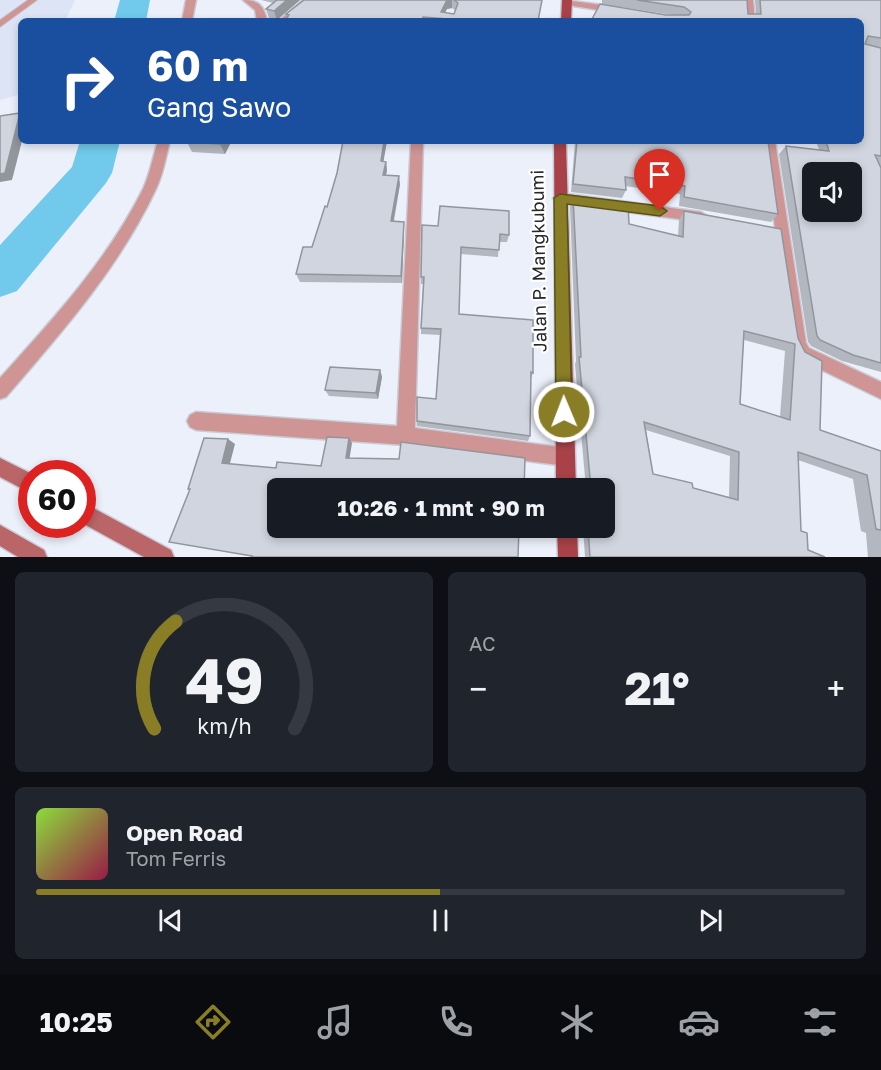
<!DOCTYPE html>
<html lang="id">
<meta charset="utf-8">
<style>
body{margin:0;font-family:"Golos Text",sans-serif;background:#20242c;color:#f1f3f6;height:100vh;display:flex;flex-direction:column;font-size:22px;white-space:nowrap}
*{box-sizing:border-box;margin:0}
p{font-size:20px;color:#9ea1a6}
.icon{flex:none;width:33px;height:33px;fill:none;stroke:currentColor;stroke-width:2;stroke-linecap:round;stroke-linejoin:round}
.map{position:relative;height:557px;overflow:hidden}
.panel{display:flex;flex-direction:column;gap:15px;padding:15px;background:#0d0f14;flex:1}
.panel>*{flex:none}
.hud{position:absolute;left:18px;top:18px;width:846px;height:126px;border-radius:9px;box-shadow:0 3px 9px #0003;background:#1a4fa0;color:#fff;overflow:hidden}
.buttons{position:absolute;left:802px;top:162px;display:grid;gap:12px}
.buttons a{display:grid;place-items:center;width:60px;height:60px;border-radius:9px;background:#171b24;box-shadow:0 3px 9px #0003;font-size:30px}
.speed{position:absolute;left:18px;top:460px;display:flex;gap:12px;font-size:30px;font-weight:700;text-align:center}
.speed>*{display:grid;place-content:center;width:78px;height:78px;border-radius:50%;background:#171b24;box-shadow:0 3px 9px #0003;line-height:1}
.speed .limit{border:9px solid #d22;background:#fff;color:#111}
.pin{position:absolute;display:grid;place-items:center;width:51px;height:51px;color:#fff;margin:-62px -26px;border-radius:50% 50% 50% 0;rotate:-45deg;box-shadow:0 0 6px #0007}
.pin .icon{rotate:45deg}
.me{position:absolute;width:66px;margin:-33px;rotate:359deg;stroke-linejoin:round;filter:drop-shadow(0 0 4px #0008)}
.turn{display:flex;align-items:center;gap:21px;height:126px;padding:0 30px;font-size:27px}
.turn .icon{width:78px;height:78px;stroke-width:2.5}
.turn b{display:block;font-size:42px;line-height:51px}
.big{font-size:45px;font-weight:700;line-height:1.1}
.panel .widget{flex:1;display:flex;flex-direction:column;justify-content:center;gap:9px;min-width:0;padding:0 21px;border-radius:9px;background:#20242c}
.panel .dial{align-items:center;gap:0}
.dial svg{height:156px;overflow:visible;fill:none;stroke:#363941;stroke-width:7;stroke-linecap:round;text-anchor:middle}
.dial text{fill:#f1f3f6;stroke:none}
.song{display:flex;align-items:center;gap:18px}
.cover{width:72px;height:72px;border-radius:9px;background:linear-gradient(135deg,hsl(90 70% 55%),hsl(340 70% 35%))}
.played{height:6px;border-radius:3px;background:linear-gradient(90deg,#897e25 50%,#363941 50%)}
.keys{display:flex;justify-content:space-around;direction:ltr}
.heat{display:flex;justify-content:space-between;align-items:center;font-size:33px;direction:ltr}
.panel .tiles{flex:1;display:grid;gap:15px;grid-template-columns:1fr 1fr}
.widget:last-child{grid-column:span 2}
.trip{position:absolute;left:267px;top:478px;width:348px;height:60px;border-radius:9px;background:#171b24;box-shadow:0 3px 9px #0003;font-weight:700;line-height:60px;text-align:center}
.tabs{display:flex;height:96px;justify-content:space-around;align-items:center;background:#090b0e;color:#9ea1a6}
.tabs .icon{width:42px;height:42px}
.tabs .on{color:#897e25}
.tabs b{font-size:27px;color:#f1f3f6}
.map>svg:first-child{display:block}
.built{fill:#dce4f5}
.lines{fill:none;stroke-linecap:round;stroke-linejoin:round}
.river{fill:#71caeb;fill-rule:evenodd}
.lane-casing{stroke:#c9ccd6;stroke-width:2}
.street-casing{stroke:#c9ccd6;stroke-width:3}
.secondary-casing{stroke:#c9ccd6;stroke-width:3}
.primary-casing{stroke:#c9ccd6;stroke-width:3}
.lane{fill:#cf9494;fill-rule:evenodd}
.street{fill:#cf9494;fill-rule:evenodd}
.secondary{fill:#ba6668;fill-rule:evenodd}
.primary{fill:#a84248;fill-rule:evenodd}
.wall{fill:#b3b7c0;fill-rule:evenodd}
.shaded-wall{fill:#92959c}
.building{fill:#d0d5df;stroke:#92959c;stroke-width:1.5;fill-rule:evenodd}
.route{fill:#897e25;stroke:#595218;stroke-width:1.5}
.labels{text-anchor:middle;stroke-width:4.5;stroke-linejoin:round;paint-order:stroke}
.street-label{font-size:18px;fill:#27282c;stroke:#fff}
</style>
<div class="map">
<svg width="881" height="557" viewBox="0 0 881 557">
<rect width="100%" height="100%" fill="#ecf0fb"/>
<polygon class="built" points="0,0 75,0 65,21 21,21 21,94 0,100"/>
<g class="lines">
<g class="river">
<polygon points="120,0 150,0 146,21 114,21"/>
<polygon points="80,141 120,141 112,173 106,183 17,291 0,297 0,245 72,167"/>
</g>
<defs>
<polygon id="lane" points="28,0 37,0 0,27 0,20"/>
<g id="street">
<polygon points="186,0 196,0 192,21 182,21"/>
<path d="M243 0C259 0 264 6 267 21H257L255 10Z"/>
<polygon points="303,0 314,0 290,21 279,21"/>
<polygon points="564,0 618,7 623,10 618,13 567,5 564,4"/>
<polygon points="743,0 753,0 755,21 745,21"/>
<path d="M158 141H170C166 157 163 175 156 189 119 268 62 332 6 397L0 399V378C53 319 107 261 143 189 150 174 153 156 158 141Z"/>
<polygon points="411,141 423,141 415,428 566,448 573,450 575,457 573,464 566,466 406,445 196,430 190,427 187,421 190,415 196,412 397,426"/>
<polygon points="763,141 775,141 806,343 809,348 881,382 881,399 797,358 792,350"/>
<polygon points="560,193 701,212 708,217 701,222 560,203 553,198"/>
</g>
<g id="secondary">
<polygon points="0,458 32,474 32,494 0,477"/>
<polygon points="82,502 171,550 174,557 144,557 82,523"/>
<polygon points="0,525 44,550 47,557 18,557 0,546"/>
</g>
<g id="primary">
<polygon points="562,0 572,0 571,21 561,21"/>
<polygon points="554,141 566,141 576,489 556,489"/>
<polygon points="557,528 577,528 578,557 558,557"/>
</g>
</defs>
<use href="#lane" class="lane-casing"/>
<use href="#street" class="street-casing"/>
<use href="#secondary" class="secondary-casing"/>
<use href="#primary" class="primary-casing"/>
<use href="#lane" class="lane"/>
<use href="#street" class="street"/>
<use href="#secondary" class="secondary"/>
<use href="#primary" class="primary"/>
</g>
<g class="wall">
<polygon points="261,0 300,0 277,20 269,18 266,9 273,3"/>
<path d="M304 0H542L538 21H285L287 18 286 14ZM452 8 456 11 454 14 445 13 447 9Z"/>
<polygon points="602,0 747,0 748,14 756,14 755,0 881,0 881,166 880,166 881,168 881,372 842,361 811,346 808,342 779,154 786,146 819,150 816,141 861,141 861,21 666,15 673,15 602,4"/>
<polygon points="187,141 240,141 239,142 231,142 225,154 192,152 187,142"/>
<polygon points="387,141 383,161 386,162 387,170 386,175 400,184 394,221 404,222 404,230 402,283 300,282 296,274 312,247 327,207 337,173"/>
<polygon points="575,141 768,141 778,214 771,222 679,206 680,194 625,186 626,190 622,198 571,192"/>
<path d="M573 197 629 224 678 236 679 220 684 211 798 338 820 430 881 451V557H868L866 533 861 531 853 479 798 460 801 531 808 550 825 557H585L583 528H604V489H586L575 364 576 361 570 207ZM744 340 785 351 780 417 740 404ZM646 430 730 456 729 497 693 488 653 474Z"/>
<polygon points="438,226 509,235 507,242 499,242 498,257 461,254 459,314 533,373 531,378 530,436 528,441 417,426 417,421 436,399 440,335 421,334 421,328 423,284 421,284 421,277"/>
<polygon points="380,370 382,377 378,399 329,396 325,390"/>
</g>
<g class="shaded-wall">
<polygon points="287,0 300,0 277,20 274,11"/>
<polygon points="447,0 452,0 452,8 447,9 442,18 441,12"/>
<polygon points="20,113 21,114 22,141 12,180 0,182 0,174"/>
<polygon points="221,141 231,142 225,154 220,144"/>
<polygon points="384,141 387,141 382,170 381,161"/>
<polygon points="386,162 387,170 384,184 383,175"/>
<polygon points="399,176 400,184 392,229 391,221"/>
<polygon points="404,222 404,230 402,283 401,276"/>
<polygon points="380,370 382,377 378,399 376,393"/>
<polygon points="349,438 352,443 349,462 346,458"/>
<polygon points="228,439 235,444 229,467 222,463"/>
</g>
<g class="building">
<polygon points="277,0 287,0 274,11 266,9"/>
<polygon points="304,0 447,0 441,12 454,14 458,3 454,0 542,0 538,21 473,21 423,17 422,21 285,21 289,15 286,14"/>
<path d="M637 0H747L748 14H761L760 0H881V38L868 36 865 44 881 48V156L875 155 881 168V363L853 355 820 340 817 336 786 146 829 151 826 141H861V21H591L600 4 666 15H689L691 12 684 7ZM813 172H852V212H813Z"/>
<polygon points="20,113 5,173 0,174 0,116"/>
<polygon points="187,141 221,141 220,144 187,142"/>
<polygon points="343,141 384,141 381,161 386,162 383,175 399,176 391,221 404,222 401,276 296,274 303,247 312,247 325,206 327,207 337,173"/>
<polygon points="577,141 768,141 778,214 684,197 685,186 625,177 626,190 573,184"/>
<path d="M573 197 628 204 629 224 683 237 684 211 781 229 798 338 805 352 822 361 820 430 881 451V530L876 529 867 475 798 452 801 531 807 533 808 550 825 557H590L588 528H604V489H591L579 357H581ZM744 331 795 344 790 420 740 404ZM644 422 739 452 738 500 693 488 692 483 653 474Z"/>
<polygon points="440,206 509,211 509,235 500,234 499,250 461,247 459,314 533,320 533,373 531,372 530,436 417,421 417,397 436,399 441,329 421,328 424,277 421,277 422,225 438,226"/>
<polygon points="330,367 380,370 376,393 325,390"/>
<polygon points="327,437 349,438 346,458 399,459 401,442 525,458 524,489 278,489 278,528 519,528 518,557 251,557 252,556 169,542 190,489 188,489 204,438 228,439 222,463 276,468 277,462 321,466"/>
</g>
<polygon class="route" points="560,194 660,206 667,211 660,216 567,204 572,412 570,418 564,420 559,418 556,412 554,198"/>
<g class="labels">
<g class="street-label">
<text transform="translate(539 261) rotate(-91)" y="6">Jalan P. Mangkubumi</text>
</g>
</g>
</svg>
<div class="buttons">
<a><svg class="icon" aria-label="sound" viewBox="0 0 24 24"><path d="M4 9h4l5-4v14l-5-4H4zM17 9q2 3 0 6"/></svg></a>
</div>
<div class="speed"><div class="limit">60</div></div>
<div class="pin" style="left:660px;top:211px;background:#d93025"><svg class="icon" aria-label="arrive" viewBox="0 0 24 24"><path d="M6 21V4h12l-3 4 3 4H6"/></svg></div>
<svg class="me" style="left:564px;top:412px" viewBox="-20 -20 40 40"><circle r="17" fill="#897e25" stroke="#fff" stroke-width="3"/><path d="M0-11L8 9 0 5-8 9z" fill="#fff"/></svg>
<div class="trip">10:26 · 1 mnt · 90 m</div>
<div class="hud">
<div class="turn"><svg class="icon" aria-label="right" viewBox="0 0 24 24"><path d="M7 20v-9h11M14 6l5 5-5 5"/></svg><div><b>60 m</b>Gang Sawo</div></div>
</div>
</div>
<section class="panel">
<div class="tiles">
<div class="widget dial"><svg viewBox="0 0 100 80">
<path d="M14 69A42 42 0 1 1 86 69"/>
<path d="M14 69A42 42 0 0 1 25 14" stroke="#897e25"/>
<text x="50" y="56" font-size="32" font-weight="700">49</text>
<text x="50" y="72" font-size="11">km/h</text>
</svg></div>
<div class="widget"><p>AC</p>
<div class="heat"><a>−</a><b class="big">21°</b><a>+</a></div>
</div>
<div class="widget">
<div class="song"><i class="cover"></i><div><b>Open Road</b><p>Tom Ferris</p></div></div>
<div class="played"></div>
<div class="keys"><svg class="icon" aria-label="previous" viewBox="0 0 24 24"><path d="M18 5L8 12l10 7zM5 5v14"/></svg><svg class="icon" aria-label="pause" viewBox="0 0 24 24"><path d="M8 5v14M16 5v14"/></svg><svg class="icon" aria-label="next" viewBox="0 0 24 24"><path d="M6 5l10 7-10 7zM19 5v14"/></svg></div>
</div>
</div>
</section>
<nav class="tabs">
<b>10:25</b>
<svg class="icon on" aria-label="directions" viewBox="0 0 24 24"><path d="M12 3l9 9-9 9-9-9zM9 14v-3h6M13 9l2 2-2 2"/></svg>
<svg class="icon" aria-label="music" viewBox="0 0 24 24"><path d="M9 18V5l10-2v13"/><circle cx="6" cy="18" r="3"/><circle cx="16" cy="16" r="3"/></svg>
<svg class="icon" aria-label="phone" viewBox="0 0 24 24"><path d="M5 4h4l2 5-3 2q2 4 5 5l2-3 5 2v4C11 20 4 13 5 4z"/></svg>
<svg class="icon" aria-label="climate" viewBox="0 0 24 24"><path d="M12 3v18M4 7l16 10M4 17L20 7"/></svg>
<svg class="icon" aria-label="car" viewBox="0 0 24 24"><path d="M5 17H2v-5l4-1 3-4h7l3 4 3 1v5h-3M9 17h6M6 11h13"/><circle cx="7" cy="17" r="2"/><circle cx="17" cy="17" r="2"/></svg>
<svg class="icon" aria-label="filters" viewBox="0 0 24 24"><path d="M4 7h16M4 17h16"/><circle cx="9" cy="7" r="2"/><circle cx="15" cy="17" r="2"/></svg>
</nav>
